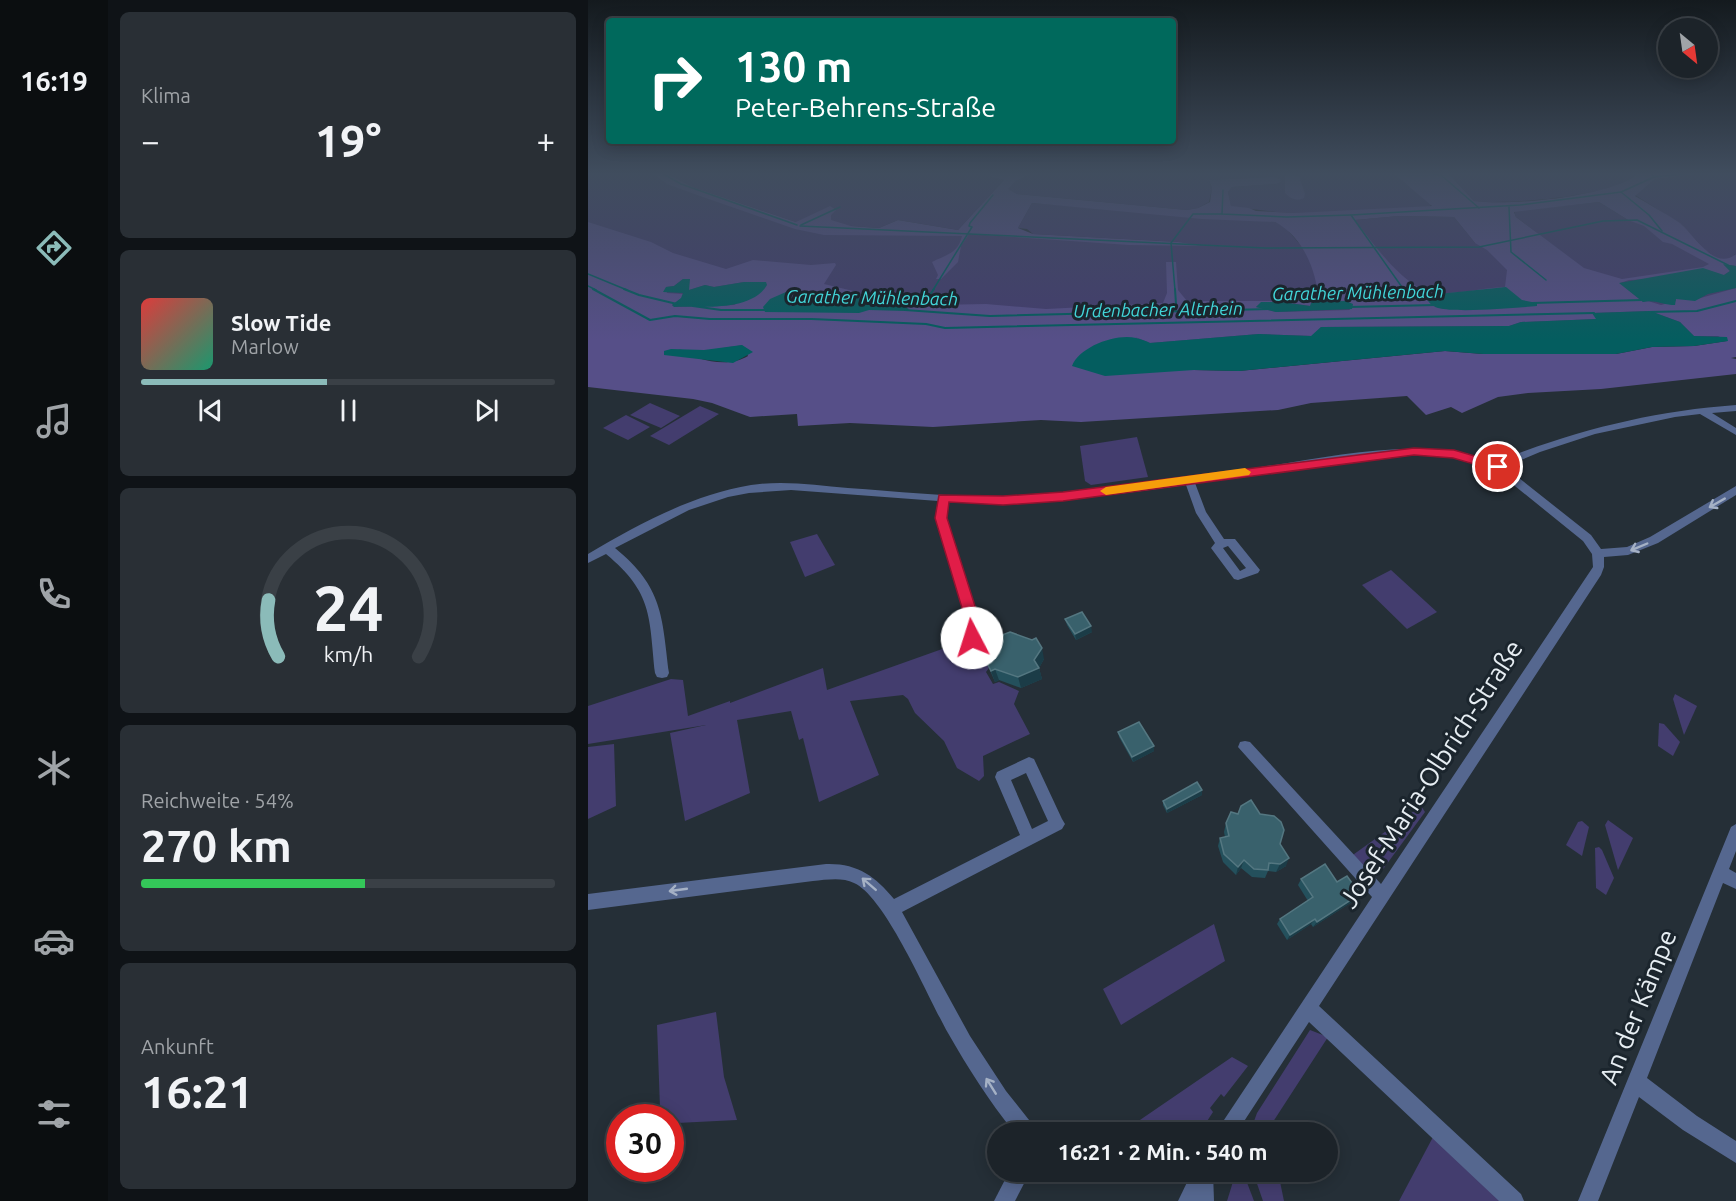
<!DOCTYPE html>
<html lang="de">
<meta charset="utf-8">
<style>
body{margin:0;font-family:Ubuntu,sans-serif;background:#292f35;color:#f1f3f6;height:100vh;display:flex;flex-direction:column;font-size:22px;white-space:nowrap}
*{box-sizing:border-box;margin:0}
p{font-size:20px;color:#a0a4a8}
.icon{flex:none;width:33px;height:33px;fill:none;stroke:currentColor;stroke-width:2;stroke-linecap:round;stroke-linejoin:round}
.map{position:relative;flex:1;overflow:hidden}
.side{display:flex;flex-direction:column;gap:12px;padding:12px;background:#0f1317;width:480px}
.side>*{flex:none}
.top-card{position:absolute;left:18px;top:18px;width:570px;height:126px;border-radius:6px;box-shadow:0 3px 15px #0003,0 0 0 2px #3a4046;background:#00695c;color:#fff;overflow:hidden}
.needle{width:39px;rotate:151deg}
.fabs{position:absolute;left:1070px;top:18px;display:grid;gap:12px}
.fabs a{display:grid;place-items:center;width:60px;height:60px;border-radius:50%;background:#1c2329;box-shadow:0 3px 15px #0003,0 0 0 2px #3a4046;font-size:30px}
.speed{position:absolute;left:18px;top:1104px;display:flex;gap:12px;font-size:30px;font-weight:700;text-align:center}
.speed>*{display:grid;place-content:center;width:78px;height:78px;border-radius:50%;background:#1c2329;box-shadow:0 3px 15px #0003,0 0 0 2px #3a4046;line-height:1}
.speed .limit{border:9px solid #d22;background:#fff;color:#111}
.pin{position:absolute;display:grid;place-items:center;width:51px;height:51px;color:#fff;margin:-26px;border:3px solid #fff;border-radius:50%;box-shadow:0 2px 6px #0007}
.me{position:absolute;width:66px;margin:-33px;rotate:355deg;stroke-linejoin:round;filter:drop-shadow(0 0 4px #0008)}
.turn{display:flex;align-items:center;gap:21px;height:126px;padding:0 30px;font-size:27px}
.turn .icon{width:78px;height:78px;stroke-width:2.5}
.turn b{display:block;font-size:42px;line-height:51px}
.big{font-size:45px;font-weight:700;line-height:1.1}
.side .card{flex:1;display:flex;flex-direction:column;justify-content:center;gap:9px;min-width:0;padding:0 21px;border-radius:9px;background:#292f35}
.side .dial{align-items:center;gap:0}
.dial svg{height:156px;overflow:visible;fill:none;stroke:#3a4046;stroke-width:7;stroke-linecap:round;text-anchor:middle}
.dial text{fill:#f1f3f6;stroke:none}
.song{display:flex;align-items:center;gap:18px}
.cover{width:72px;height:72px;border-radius:9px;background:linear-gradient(135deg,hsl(0 70% 55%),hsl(160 70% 35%))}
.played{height:6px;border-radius:3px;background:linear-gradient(90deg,#8bbbb9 45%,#3a4046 45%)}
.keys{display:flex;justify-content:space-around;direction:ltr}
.heat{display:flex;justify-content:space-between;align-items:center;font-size:33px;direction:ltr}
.charge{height:9px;border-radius:4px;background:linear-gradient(90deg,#34c759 54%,#3a4046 0)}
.trip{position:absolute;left:399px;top:1122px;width:351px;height:60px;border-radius:30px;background:#1c2329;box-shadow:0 3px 15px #0003,0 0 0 2px #3a4046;font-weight:700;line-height:60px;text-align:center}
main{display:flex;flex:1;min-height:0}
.tabs{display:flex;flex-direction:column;width:108px;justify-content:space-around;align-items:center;background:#0b0e10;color:#a0a4a8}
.tabs .icon{width:42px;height:42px}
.tabs .active{color:#8bbbb9}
.tabs b{font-size:27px;color:#f1f3f6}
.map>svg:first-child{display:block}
.green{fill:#433d6e}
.forest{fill:#564f88;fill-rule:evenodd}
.water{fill:#045d5f}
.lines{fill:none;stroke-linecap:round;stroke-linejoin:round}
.stream-far1{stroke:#045d5f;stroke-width:1.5}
.stream{stroke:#045d5f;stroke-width:2}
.street{fill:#55678f;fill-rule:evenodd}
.wall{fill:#24505c}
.shaded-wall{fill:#1b3c47}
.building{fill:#39616c;stroke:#547781;stroke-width:1.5}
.oneway{stroke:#a5b1c5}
.route{fill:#e11d48;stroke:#92132f;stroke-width:1.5}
.slow{fill:#f59e0b}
.labels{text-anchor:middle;stroke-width:6;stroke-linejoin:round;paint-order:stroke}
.far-water-label{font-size:18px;font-style:italic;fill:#42d6d9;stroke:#1b252d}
.near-street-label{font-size:26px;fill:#e6edf2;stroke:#1b252d}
</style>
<main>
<nav class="tabs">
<b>16:19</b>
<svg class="icon active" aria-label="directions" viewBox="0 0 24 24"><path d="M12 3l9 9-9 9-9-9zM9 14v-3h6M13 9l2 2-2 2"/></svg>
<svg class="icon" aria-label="music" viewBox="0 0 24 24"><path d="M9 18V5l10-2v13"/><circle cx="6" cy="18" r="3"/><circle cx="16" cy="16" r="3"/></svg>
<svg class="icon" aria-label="phone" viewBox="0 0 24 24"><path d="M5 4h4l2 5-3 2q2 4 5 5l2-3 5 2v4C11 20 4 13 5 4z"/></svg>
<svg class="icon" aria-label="climate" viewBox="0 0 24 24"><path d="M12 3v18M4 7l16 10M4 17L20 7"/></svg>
<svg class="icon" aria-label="car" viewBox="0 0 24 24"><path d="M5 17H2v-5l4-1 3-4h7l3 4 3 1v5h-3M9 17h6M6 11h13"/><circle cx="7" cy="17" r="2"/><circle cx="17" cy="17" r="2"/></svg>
<svg class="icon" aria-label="filters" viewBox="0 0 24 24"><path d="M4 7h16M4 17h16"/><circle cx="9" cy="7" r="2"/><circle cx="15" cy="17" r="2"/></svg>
</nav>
<section class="side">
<div class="card"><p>Klima</p>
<div class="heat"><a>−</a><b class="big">19°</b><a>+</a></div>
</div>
<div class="card">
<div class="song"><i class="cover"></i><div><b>Slow Tide</b><p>Marlow</p></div></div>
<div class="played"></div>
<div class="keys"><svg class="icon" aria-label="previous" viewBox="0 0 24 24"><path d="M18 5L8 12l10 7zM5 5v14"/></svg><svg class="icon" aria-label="pause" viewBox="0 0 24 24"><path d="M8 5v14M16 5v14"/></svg><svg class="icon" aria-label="next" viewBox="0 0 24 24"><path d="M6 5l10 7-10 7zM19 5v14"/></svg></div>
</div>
<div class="card dial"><svg viewBox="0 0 100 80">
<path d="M14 69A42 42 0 1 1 86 69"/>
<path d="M14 69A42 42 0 0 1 9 40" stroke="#8bbbb9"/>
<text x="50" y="56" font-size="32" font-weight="700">24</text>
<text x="50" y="72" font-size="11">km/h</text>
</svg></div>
<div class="card"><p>Reichweite · 54%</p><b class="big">270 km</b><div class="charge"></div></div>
<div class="card"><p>Ankunft</p><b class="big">16:21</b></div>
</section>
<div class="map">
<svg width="1148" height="1201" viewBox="0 0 1148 1201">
<rect width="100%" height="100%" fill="#252f37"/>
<g class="green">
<polygon points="0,172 72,172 85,180 209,225 590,242 445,234 439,229 430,228 444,203 687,222 697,227 715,248 786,247 767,220 811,216 866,217 887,243 949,233 928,217 926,211 1011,202 1040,220 1049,220 1125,255 1118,251 1094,225 1047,195 1067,179 1104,175 1101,172 1148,172 1148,254 1146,255 1148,266 1143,264 1148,288 1148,341 0,356"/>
<polygon points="76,172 404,172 401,175 403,177 416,180 370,230 310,220 291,228 208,222 105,187"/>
<path d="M447 172H804L844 204 841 207C796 210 751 214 707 213 685 213 665 208 643 207L640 192 644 187 688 184 693 182 685 177 621 180 624 188 621 202 610 208 599 210 429 194 419 189 428 181Z"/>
<path d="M859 172H1047L1049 173C1029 197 916 205 886 201Z"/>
<polygon points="62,403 92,416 73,428 42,415"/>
<polygon points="112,406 131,414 81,445 62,436"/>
<polygon points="38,415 62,427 40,440 15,428"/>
<polygon points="549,437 560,477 503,485 497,481 492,446"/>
<polygon points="229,534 247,565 217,577 202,542"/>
<polygon points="803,570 849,612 819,629 774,585"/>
<polygon points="419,635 412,653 398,672 405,684 411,682 431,691 426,704 442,734 395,756 396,776 391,781 369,768 356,741 327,713 320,699 315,695 262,701 291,775 231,802 215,738 211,740 203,711 149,720 162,793 97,821 82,733 118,725 0,744 0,706 83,679 95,680 100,716 142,701 142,703 235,668 239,690 357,648 359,652 375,646 377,651"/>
<polygon points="1087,694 1109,706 1096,735 1085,699"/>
<polygon points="1071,723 1076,724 1092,742 1085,756 1070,746"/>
<polygon points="26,744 28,806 0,819 0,747"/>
<polygon points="833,806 837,812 790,876 784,878 762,857"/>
<polygon points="1020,820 1045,838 1030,870 1017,825"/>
<polygon points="994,821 1001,827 994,856 978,845 990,822"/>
<polygon points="1011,847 1014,850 1026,878 1018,895 1008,888 1007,848"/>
<polygon points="626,924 637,961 533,1025 515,989"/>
<polygon points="128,1012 136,1077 149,1120 89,1123 72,1108 69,1025"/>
<polygon points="722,1030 740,1037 681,1128 682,1132 662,1132 669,1113"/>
<polygon points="644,1057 660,1066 636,1097 633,1094 622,1108 625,1112 612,1132 573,1132 549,1122"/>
<polygon points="845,1137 912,1201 811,1201"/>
<polygon points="648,1172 655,1172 666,1201 639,1201"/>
<polygon points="665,1172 690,1172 696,1201 675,1201"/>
</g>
<g class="forest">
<path d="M63 172H76L105 187 208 222 242 206 248 210 243 215V220L263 226 291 228 310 220 370 230 416 180 403 177 401 175 405 172H447L428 181 420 189 429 194 599 210 610 208 622 202 624 188 621 180 685 177 692 179 693 182 688 184 644 187 640 192 643 206 661 208 668 211 707 213 844 206 804 172H859L886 201C923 206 1016 197 1047 176V172H1101L1105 175 1067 179 1047 196C1062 205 1077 213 1092 223 1106 234 1126 272 1148 254V266L1136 265 1142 271 1136 275 1041 280 1032 283 1055 302 1060 301 1073 305 1088 301V299H1109L1148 288V357L1143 358 1148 359V374L1013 389 940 393 910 397 874 413 863 407 838 415 819 396 723 403 690 410 493 422 453 420 345 427 262 423 210 426 209 414 162 417 124 403 105 399 0 387V222L63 242 85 253 138 269 165 260 223 265 247 263 248 265 236 284 282 295 342 299 346 305 398 304 458 309 575 303 579 293 578 262H588L590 290 599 301H731C728 269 715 237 687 222L614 219 444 203 430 228 445 234 590 242 613 246 541 245 381 234 373 246 370 262 353 279H348L350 275 344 262C357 255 370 254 374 236L236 235 207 229 112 196 79 184ZM1011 202 1040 220 1056 226 1075 242 1084 244 1121 264 1115 267 1034 279 996 268 928 217 926 212ZM811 216 866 217 887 243 899 250 919 270 917 287C895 288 870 294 848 293 818 291 784 242 767 220ZM95 279 101 290 117 285 126 287 156 282H178L146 305 87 307 84 305 94 298 95 294 79 293 78 287 86 286ZM758 301 762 310 688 312 668 307 674 302H694L722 306 727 302ZM1062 311 1092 322 1106 336H1130L1139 341 1106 346 1064 347 1028 354H895L857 351 651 371 606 370 547 337 562 343 671 334 724 336 733 327 921 326 933 322 1009 319 1005 313ZM154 345 160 356C140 368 110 361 90 349 111 354 133 348 154 345Z"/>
<path d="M701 174 711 176 717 194 716 198C708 202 702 198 697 193V176Z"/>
</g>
<g class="water">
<path d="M1135 264 1148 266V288L1120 294 1107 301 1088 299 1087 305C1076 305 1066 299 1055 302L1031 283 1115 268 1136 275 1142 271Z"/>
<path d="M95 279H102L101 290 117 285 126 287 156 282H178L179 285C163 312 114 306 86 307L84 305 93 298 95 293 75 292 78 287 86 286Z"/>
<path d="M918 287 934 300 949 303V306C928 308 869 313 850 308 844 306 841 303 839 299L850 294Z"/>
<path d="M198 292H204L202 306H205L208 301 205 300C221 286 242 296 260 298 267 298 275 296 284 297V301L289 303H309L321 309 319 311 281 310 271 313 177 312 175 307 182 299Z"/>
<polygon points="758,301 765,304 764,309 688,312 668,307 673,302 694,302 722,306 723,303 727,302"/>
<path d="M1062 311 1092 322 1106 336 1139 337 1140 341 1106 346 1064 347 1028 354H895L857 351 651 371 606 370 517 376 484 366C491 347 528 333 548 338 553 339 558 341 562 343L671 334 723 336 733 327 921 326 933 322 1008 319 1004 313Z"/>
<polygon points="154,345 165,352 145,363 76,355 76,351 83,349 116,350"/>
</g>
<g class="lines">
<g class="stream-far1">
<polyline points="72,172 93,184 209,225"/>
<polyline points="834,172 853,175 891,208"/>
<polyline points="1062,172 1066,177"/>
<polyline points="635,190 634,214 699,217 763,215"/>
<polyline points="921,207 923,252 958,280"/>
<polyline points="213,225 252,207"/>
<polyline points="212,226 677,248 891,247 1015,221 1049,220 1140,265"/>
<polyline points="1074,231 1061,215 1033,192 1066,177 1106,173"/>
<polyline points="0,274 39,290"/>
<polyline points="0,286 8,290"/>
<polyline points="345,290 384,227 381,226 382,223 405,195"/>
<polyline points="587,290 583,243 605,214 634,214"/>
<polyline points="816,290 763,215 932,205 1033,192"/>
</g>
<g class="stream">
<polyline points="5,289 62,320 87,316 122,319 224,319 338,324 357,328 1006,313"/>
<polyline points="36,289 51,295 89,304"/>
<polyline points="587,289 588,304"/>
<polyline points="341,296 346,289"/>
<polyline points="944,303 1054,300"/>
<polyline points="105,306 133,310 179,310"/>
<polyline points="761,307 847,305"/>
<polyline points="317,310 402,316 682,309"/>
<polyline points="1061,312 1109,311 1148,301"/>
</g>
<g class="street">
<path d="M1148 405V411L1124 413 1148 428V435L1112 414 1087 417 1007 434 952 452 917 467 1003 535 1013 549 1039 547 1062 537 1148 486V495L1070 543 1040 555 1016 557V567L1013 575 731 1006 933 1194 936 1201H911L721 1022 649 1132H628L784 897 650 747 652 742 657 741 662 742 793 884 1005 567 1004 554 995 541 906 469 865 457 826 454 782 459 607 483 618 512 636 539H647L672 570 670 573 650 580 646 579 623 548 627 543 608 513 598 485C519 496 441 506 361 502L358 518 393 628 388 641H380L378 637 381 628 348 518 350 501 203 490 161 493 140 497 101 510 27 548C75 587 74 616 81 673L79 677 74 678 69 677 67 673C61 616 65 593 18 554L0 563V554C51 524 104 495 163 485 195 480 228 485 260 488 316 492 372 498 428 496 511 493 592 479 673 467 735 458 801 443 864 451 879 452 894 459 909 463L915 459C993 429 1066 411 1148 405ZM640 546 658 568 652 571 635 548Z"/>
<path d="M441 757 446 759 474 819 477 824 474 829 314 912 382 1036 418 1091 445 1125 448 1132H426C401 1101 380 1068 360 1033 341 1000 298 897 266 883 254 877 238 880 225 881L0 910V894L238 864C269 863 287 876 306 899L432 835 407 777 409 772ZM438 773 460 821 444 829 423 780Z"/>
<polygon points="1148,824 1148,851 1141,869 1148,873 1148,889 1135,883 1059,1078 1109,1116 1148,1141 1148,1163 1095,1130 1051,1097 1010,1201 990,1201 1143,827"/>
<polygon points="421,1172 442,1172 427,1201 406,1201"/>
<polygon points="604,1172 625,1172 626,1201 590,1201"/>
</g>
</g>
<g class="wall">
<polygon points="477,619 504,632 488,640 479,625"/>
<polygon points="409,637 456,659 451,668 454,679 433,688 411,680 407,682 398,661 411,641"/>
<polygon points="530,732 566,746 566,751 545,762 531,737"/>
<polygon points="614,795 579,813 575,805 575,801"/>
<polygon points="638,823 692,844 698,866 688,872 680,871 677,878 664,877 653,868 648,875 635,862 630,846 632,838 637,837 636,832"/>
<polygon points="713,879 749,882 767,900 725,927 723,924 699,940 689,924 692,919 720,901 710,885"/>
</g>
<g class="shaded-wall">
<polygon points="503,626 504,632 488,640 487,634"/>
<polygon points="454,648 456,659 451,668 454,679 433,688 430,677 446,660"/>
<polygon points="407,669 411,680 407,682 403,671"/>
<polygon points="566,746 566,751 545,762 544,757"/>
<polygon points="614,790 614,795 579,813 579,809"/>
<polygon points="701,858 698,866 688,872 692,864"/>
<polygon points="656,860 653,868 648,875 650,867"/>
<polygon points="772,894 767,900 725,927 729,922"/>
<polygon points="727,919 723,924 699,940 702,935"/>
</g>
<g class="building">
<polygon points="494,612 503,626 487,634 477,619"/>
<polygon points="422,632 444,640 448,638 454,648 446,660 451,668 430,677 407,669 403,671 398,661 411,641 409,637"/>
<polygon points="551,722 566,746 544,757 530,732"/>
<polygon points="609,782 614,790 579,809 575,801"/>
<polygon points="663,800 672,814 686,816 693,822 696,830 692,844 701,858 692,864 681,863 680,870 666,869 656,860 650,867 636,854 632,838 641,836 638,823 643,812 650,814 653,806"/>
<polygon points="737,864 749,882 759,876 772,894 729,922 727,919 702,935 692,919 725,897 713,879"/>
</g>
<defs><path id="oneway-shaft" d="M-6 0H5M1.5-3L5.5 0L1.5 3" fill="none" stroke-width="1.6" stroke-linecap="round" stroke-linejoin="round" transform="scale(1.5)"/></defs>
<g class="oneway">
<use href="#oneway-shaft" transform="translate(1129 503) rotate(150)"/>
<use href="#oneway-shaft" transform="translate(1051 547) rotate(157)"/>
<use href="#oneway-shaft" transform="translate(281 884) rotate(-139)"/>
<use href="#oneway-shaft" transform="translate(90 890) rotate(172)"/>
<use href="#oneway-shaft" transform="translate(403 1086) rotate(-122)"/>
</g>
<linearGradient id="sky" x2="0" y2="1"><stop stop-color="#141a1e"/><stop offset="0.51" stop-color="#404d5e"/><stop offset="1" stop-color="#404d5e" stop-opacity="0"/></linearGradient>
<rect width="1148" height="340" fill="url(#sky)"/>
<polygon class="route" points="826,448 866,450 914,464 916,467 910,471 865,458 826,455 475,501 415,505 361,502 359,518 394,628 389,642 379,642 377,638 380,628 347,518 351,495 415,496 475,492"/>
<polygon class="slow" points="657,468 663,472 661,475 518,495 512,491 518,487"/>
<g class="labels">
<g class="far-water-label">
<text transform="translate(770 293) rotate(-1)" y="6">Garather Mühlenbach</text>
<text transform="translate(284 298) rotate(1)" y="6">Garather Mühlenbach</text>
<text transform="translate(570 310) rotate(-1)" y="6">Urdenbacher Altrhein</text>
</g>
<g class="near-street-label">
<text transform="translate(843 774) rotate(-57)" y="9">Josef-Maria-Olbrich-Straße</text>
<text transform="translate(1050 1007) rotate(-68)" y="9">An der Kämpe</text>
</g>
</g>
</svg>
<div class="fabs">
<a><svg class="needle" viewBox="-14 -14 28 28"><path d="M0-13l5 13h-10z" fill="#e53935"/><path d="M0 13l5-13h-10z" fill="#a0a4a8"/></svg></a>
</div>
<div class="speed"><div class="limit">30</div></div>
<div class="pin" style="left:910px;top:467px;background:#d93025"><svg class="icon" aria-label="arrive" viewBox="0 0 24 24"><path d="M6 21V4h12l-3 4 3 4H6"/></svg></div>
<svg class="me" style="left:384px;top:638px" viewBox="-20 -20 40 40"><circle r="19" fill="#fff"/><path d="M0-13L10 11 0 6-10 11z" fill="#e11d48"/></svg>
<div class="trip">16:21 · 2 Min. · 540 m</div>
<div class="top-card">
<div class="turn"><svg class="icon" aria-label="right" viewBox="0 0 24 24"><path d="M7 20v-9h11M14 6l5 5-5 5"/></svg><div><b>130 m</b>Peter-Behrens-Straße</div></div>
</div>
</div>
</main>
